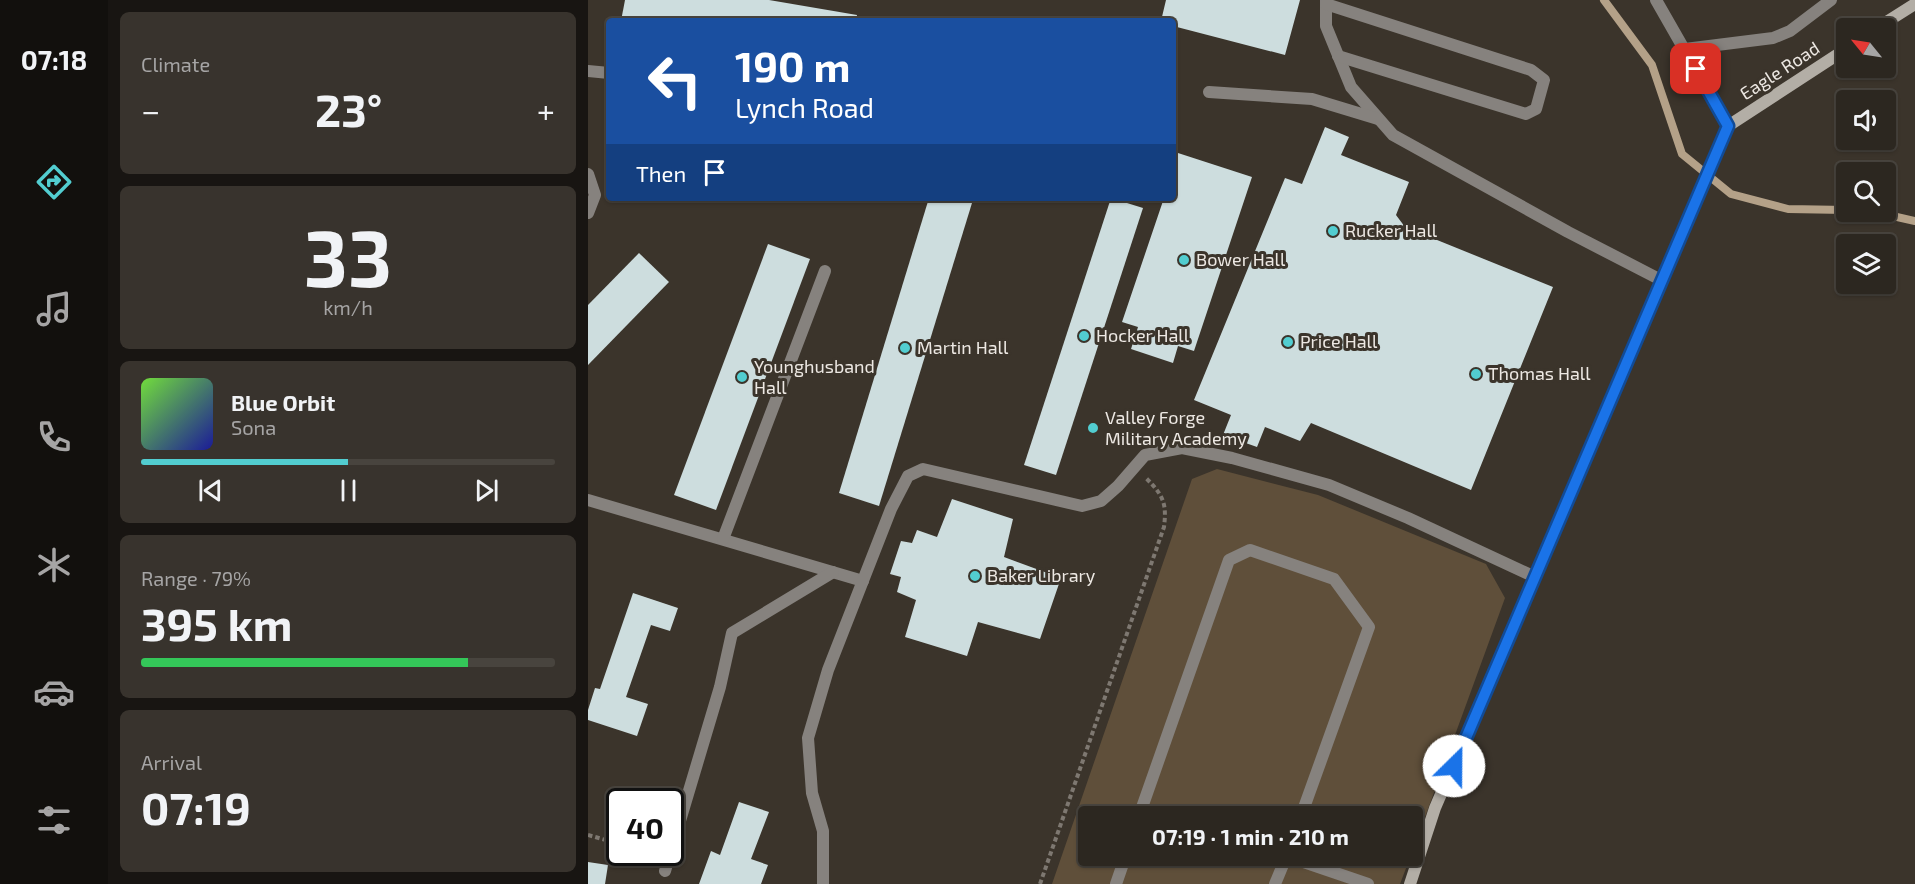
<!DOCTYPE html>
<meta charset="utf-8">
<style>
body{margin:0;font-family:"Exo 2",sans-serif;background:#38332d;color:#f1f3f6;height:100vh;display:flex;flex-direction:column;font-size:22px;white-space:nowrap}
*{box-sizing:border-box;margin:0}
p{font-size:20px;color:#a6a5a5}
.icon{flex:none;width:33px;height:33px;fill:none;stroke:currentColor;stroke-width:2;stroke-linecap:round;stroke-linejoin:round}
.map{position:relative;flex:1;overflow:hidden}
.sheet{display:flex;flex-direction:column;gap:12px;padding:12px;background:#181512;width:480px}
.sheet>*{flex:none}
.hud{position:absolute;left:18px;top:18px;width:570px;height:183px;border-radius:6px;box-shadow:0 2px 4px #0004,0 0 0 2px #48443e;background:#1a4fa0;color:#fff;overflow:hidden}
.needle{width:39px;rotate:300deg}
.controls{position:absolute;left:1248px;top:18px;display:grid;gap:12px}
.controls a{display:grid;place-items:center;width:60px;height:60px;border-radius:6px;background:#2c2720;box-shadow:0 2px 4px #0004,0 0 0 2px #48443e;font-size:30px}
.speed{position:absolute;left:18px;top:788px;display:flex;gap:12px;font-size:30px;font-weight:700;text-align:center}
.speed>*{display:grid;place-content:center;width:78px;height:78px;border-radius:50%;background:#2c2720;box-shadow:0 2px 4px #0004,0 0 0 2px #48443e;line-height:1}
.speed .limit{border:3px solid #111;border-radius:9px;background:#fff;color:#111}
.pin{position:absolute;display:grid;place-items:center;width:51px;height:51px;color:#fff;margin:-26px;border-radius:12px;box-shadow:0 3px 9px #0006}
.me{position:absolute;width:66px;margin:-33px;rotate:23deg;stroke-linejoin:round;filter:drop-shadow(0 0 4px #0008)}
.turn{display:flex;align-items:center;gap:21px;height:126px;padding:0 30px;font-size:27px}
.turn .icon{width:78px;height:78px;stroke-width:2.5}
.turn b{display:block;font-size:42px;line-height:51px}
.then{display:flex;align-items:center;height:57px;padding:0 30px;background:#0003;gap:12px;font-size:22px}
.big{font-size:45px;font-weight:700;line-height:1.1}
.sheet .tile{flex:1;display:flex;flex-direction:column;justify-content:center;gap:9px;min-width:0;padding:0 21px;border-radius:9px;background:#38332d}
.sheet .dial{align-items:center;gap:0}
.dial b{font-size:78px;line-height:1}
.song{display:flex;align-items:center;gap:18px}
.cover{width:72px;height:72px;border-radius:9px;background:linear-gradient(135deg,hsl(100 70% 55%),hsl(240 70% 35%))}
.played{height:6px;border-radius:3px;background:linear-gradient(90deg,#52cdd0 50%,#48443e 50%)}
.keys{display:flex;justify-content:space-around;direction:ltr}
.heat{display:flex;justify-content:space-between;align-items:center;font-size:33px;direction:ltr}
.charge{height:9px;border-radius:4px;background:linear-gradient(90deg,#34c759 79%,#48443e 0)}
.trip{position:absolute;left:490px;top:806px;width:345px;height:60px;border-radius:6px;background:#2c2720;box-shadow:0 2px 4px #0004,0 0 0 2px #48443e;font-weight:700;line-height:60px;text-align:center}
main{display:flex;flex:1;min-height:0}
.tabs{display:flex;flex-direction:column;width:108px;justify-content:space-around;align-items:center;background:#12100d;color:#a6a5a5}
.tabs .icon{width:42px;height:42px}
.tabs .active{color:#52cdd0}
.tabs b{font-size:27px;color:#f1f3f6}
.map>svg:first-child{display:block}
.green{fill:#5f4f3a}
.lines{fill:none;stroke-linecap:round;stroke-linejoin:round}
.stream{stroke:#b4a188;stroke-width:8}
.building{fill:#cdddde}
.path{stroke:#7e7871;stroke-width:4;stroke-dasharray:4.5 3;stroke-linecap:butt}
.lane{stroke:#86827e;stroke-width:12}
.secondary{stroke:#b3aea6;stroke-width:12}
.route-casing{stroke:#114b97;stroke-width:15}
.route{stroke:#1a73e8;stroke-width:10}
.poi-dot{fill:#52cdd0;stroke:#3b342b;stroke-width:2}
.labels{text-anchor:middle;stroke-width:6;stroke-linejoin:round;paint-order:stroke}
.street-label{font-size:18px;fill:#ede8e3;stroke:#3b342b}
.poi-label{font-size:18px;fill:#ede8e3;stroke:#3b342b;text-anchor:start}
</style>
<main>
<nav class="tabs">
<b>07:18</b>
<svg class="icon active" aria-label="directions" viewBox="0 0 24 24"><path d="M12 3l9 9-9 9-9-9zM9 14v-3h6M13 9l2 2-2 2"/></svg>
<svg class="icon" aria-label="music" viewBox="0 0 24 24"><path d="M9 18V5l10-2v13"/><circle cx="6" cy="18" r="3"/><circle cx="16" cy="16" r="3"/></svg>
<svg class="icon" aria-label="phone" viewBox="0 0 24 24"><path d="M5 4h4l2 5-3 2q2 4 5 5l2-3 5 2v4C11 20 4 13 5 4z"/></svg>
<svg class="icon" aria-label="climate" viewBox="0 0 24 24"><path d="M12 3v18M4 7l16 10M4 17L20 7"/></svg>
<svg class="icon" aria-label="car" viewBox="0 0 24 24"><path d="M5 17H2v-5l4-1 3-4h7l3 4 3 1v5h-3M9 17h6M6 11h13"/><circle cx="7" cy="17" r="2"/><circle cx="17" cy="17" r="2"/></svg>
<svg class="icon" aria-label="filters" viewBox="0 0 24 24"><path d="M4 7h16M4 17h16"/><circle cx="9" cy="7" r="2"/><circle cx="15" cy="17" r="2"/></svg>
</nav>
<section class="sheet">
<div class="tile"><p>Climate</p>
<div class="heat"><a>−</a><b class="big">23°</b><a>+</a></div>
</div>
<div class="tile dial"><b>33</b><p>km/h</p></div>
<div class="tile">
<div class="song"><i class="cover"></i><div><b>Blue Orbit</b><p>Sona</p></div></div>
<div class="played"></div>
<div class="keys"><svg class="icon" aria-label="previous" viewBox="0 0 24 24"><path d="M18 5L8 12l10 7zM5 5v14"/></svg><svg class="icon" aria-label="pause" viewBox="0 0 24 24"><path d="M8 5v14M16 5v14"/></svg><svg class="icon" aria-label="next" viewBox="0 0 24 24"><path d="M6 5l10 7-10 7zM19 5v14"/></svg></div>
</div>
<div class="tile"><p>Range · 79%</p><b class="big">395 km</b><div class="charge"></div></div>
<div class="tile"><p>Arrival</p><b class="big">07:19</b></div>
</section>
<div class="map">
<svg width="1327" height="884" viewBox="0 0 1327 884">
<rect width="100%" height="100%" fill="#3b342b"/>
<polygon class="green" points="629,469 730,495 898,564 917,598 825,850 825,816 501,816 501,855 823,855 812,884 464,884 604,479"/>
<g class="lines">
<g class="stream">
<polyline points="1016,0 1064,65 1094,154 1143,194 1200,209 1258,210"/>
<polyline points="1287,212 1327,221"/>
</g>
</g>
<g class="building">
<polygon points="37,0 181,0 269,15 268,21 33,21"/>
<polygon points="578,0 712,0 697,55 585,26 585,21 573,21"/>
<polygon points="737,127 761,137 753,155 821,182 808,215 817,227 965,287 883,490 723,423 712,441 677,427 669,447 635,435 643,415 606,400 697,178 714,184"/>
<polygon points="590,153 664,177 606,351 590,346 585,363 543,349 550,327 534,322 576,198 585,198 585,169"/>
<polygon points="341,198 367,198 384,203 291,506 251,493"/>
<polygon points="523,198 555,208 468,475 436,465"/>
<polygon points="180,244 222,259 128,510 86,495"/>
<polygon points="51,253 81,282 0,365 0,305"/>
<polygon points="364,499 425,519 416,557 473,578 452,639 390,622 379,656 317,637 328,600 309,592 313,577 302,574 313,541 324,543 329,530 349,537"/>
<polygon points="45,593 90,608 82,631 63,625 38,697 60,704 49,736 0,720 0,710 7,688 12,689"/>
<polygon points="151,802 181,812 163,859 180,865 173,884 111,884 123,851 132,855"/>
<polygon points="0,862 20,865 17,884 0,884"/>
</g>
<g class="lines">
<g class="path">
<polyline points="0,835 32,844"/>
<path d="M452 884 576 527C579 503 575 495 558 478"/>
</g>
<g class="lane">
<polyline points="738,0 738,26 763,87 805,135 980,232 1073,280"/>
<polyline points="1068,0 1140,126"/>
<polyline points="738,4 943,70 956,80 948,109 938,114 750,56"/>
<polyline points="1097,49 1185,38 1202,31 1243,0"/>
<polyline points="0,71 21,73"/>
<polyline points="621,92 724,99 790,119"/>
<polyline points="0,174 7,195 0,213"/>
<polyline points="0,500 275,581"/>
<polyline points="135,539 237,271"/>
<polyline points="551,816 641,560 662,550 746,579 781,627 713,816"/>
<polyline points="698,856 780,884"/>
<polyline points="77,871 132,687 144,633 245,572"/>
<polyline points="235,884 235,831 224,793 220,738 240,670 303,509 320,476 335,469 494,506 513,501 530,486 557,455 594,448 644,458 741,485 820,518 947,577"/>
<polyline points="528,884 538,855"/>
<polyline points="687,884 699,855"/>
</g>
<g class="secondary">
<polyline points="1289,28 1327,4"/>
<polyline points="822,884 847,808 1140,126 1258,49"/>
</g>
</g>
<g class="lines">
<defs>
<polyline id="route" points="866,766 1140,126 1108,69"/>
</defs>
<use href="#route" class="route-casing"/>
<use href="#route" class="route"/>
</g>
<g class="poi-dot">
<circle cx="745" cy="231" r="6"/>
<circle cx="596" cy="260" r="6"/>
<circle cx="496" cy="336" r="6"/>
<circle cx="700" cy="342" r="6"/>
<circle cx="317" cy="348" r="6"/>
<circle cx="888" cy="374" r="6"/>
<circle cx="154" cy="377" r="6"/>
<circle cx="505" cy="428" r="6"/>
<circle cx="387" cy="576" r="6"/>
</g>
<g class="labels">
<g class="street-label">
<text transform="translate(1192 71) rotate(-33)" y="6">Eagle Road</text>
</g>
<g class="poi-label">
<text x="757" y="237">Rucker Hall</text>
<text x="608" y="266">Bower Hall</text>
<text x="508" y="342">Hocker Hall</text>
<text x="712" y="348">Price Hall</text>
<text x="329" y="354">Martin Hall</text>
<text x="166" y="373">Younghusband<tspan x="166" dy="21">Hall</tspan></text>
<text x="900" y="380">Thomas Hall</text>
<text x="517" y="424">Valley Forge<tspan x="517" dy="21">Military Academy</tspan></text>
<text x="399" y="582">Baker Library</text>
</g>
</g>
</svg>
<div class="controls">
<a><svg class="needle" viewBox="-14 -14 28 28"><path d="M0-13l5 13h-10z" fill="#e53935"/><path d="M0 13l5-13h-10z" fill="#a6a5a5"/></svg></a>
<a><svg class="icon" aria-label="sound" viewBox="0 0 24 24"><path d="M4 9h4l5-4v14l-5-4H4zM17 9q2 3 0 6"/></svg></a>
<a><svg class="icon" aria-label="search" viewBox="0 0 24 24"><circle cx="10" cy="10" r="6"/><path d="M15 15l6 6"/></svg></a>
<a><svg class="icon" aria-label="layers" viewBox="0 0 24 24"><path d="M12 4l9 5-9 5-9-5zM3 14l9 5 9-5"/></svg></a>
</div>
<div class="speed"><div class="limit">40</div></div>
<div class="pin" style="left:1108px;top:69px;background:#d93025"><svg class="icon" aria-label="arrive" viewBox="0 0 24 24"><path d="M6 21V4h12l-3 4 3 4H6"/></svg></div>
<svg class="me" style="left:866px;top:766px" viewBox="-20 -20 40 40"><circle r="19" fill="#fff"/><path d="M0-13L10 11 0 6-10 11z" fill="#1a73e8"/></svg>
<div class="trip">07:19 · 1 min · 210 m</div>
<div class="hud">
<div class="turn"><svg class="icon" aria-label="left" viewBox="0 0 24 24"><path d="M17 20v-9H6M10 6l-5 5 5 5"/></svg><div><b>190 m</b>Lynch Road</div></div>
<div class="then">Then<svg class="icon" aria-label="arrive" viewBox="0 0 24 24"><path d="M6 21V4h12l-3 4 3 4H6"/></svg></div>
</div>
</div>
</main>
